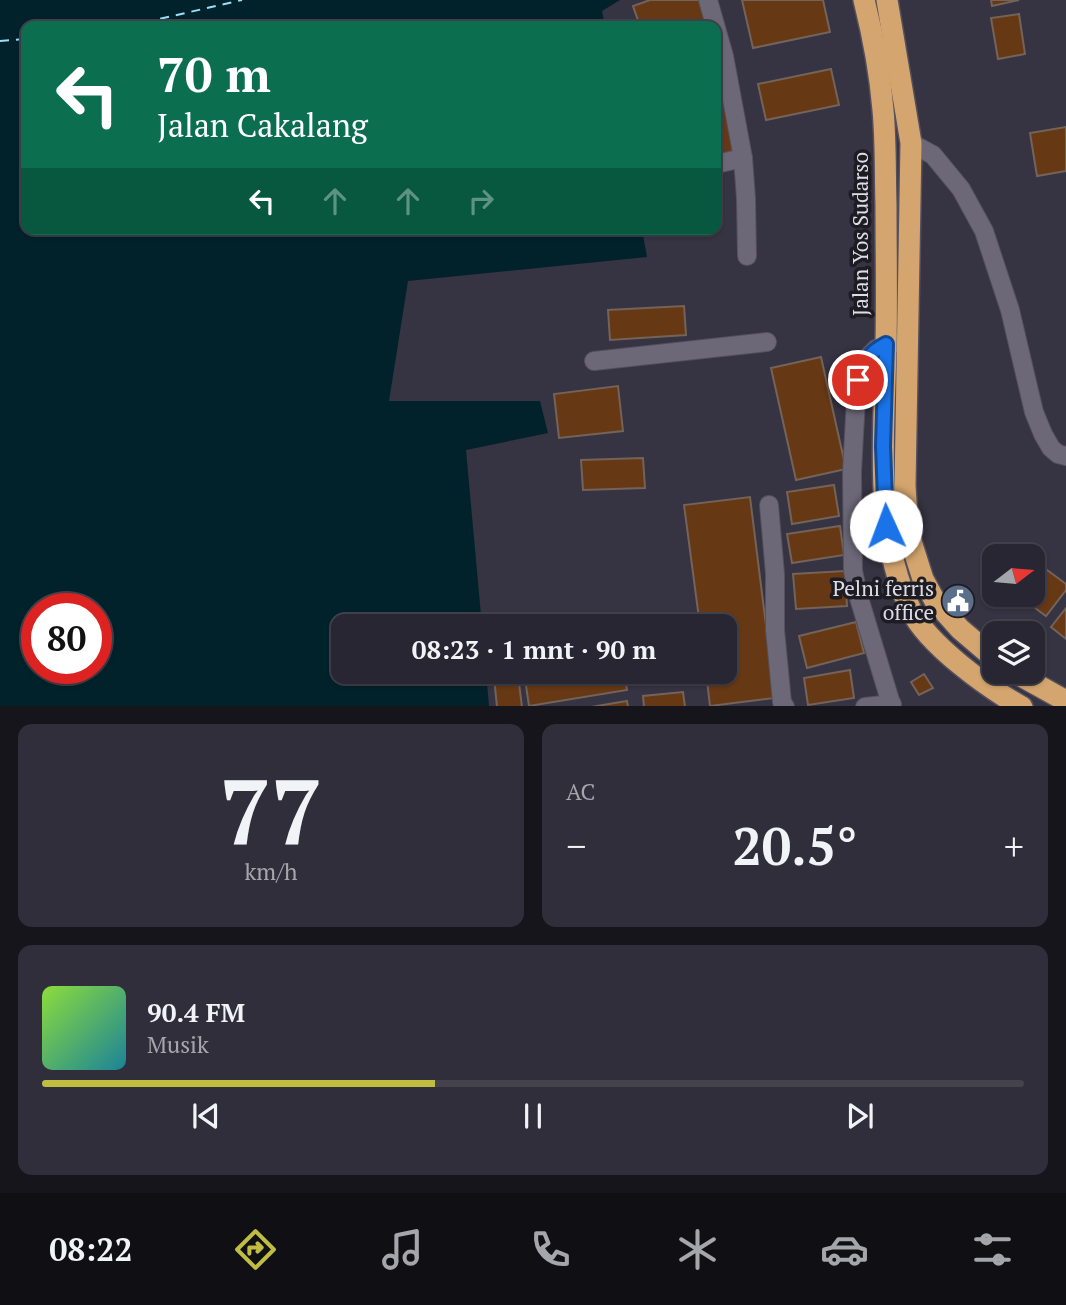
<!DOCTYPE html>
<html lang="id">
<meta charset="utf-8">
<style>
body{margin:0;font-family:"PT Serif",serif;background:#302e3a;color:#f1f3f6;height:100vh;display:flex;flex-direction:column;font-size:26px;white-space:nowrap}
*{box-sizing:border-box;margin:0}
p{font-size:23px;color:#a5a5ac}
.icon{flex:none;width:38px;height:38px;fill:none;stroke:currentColor;stroke-width:2;stroke-linecap:round;stroke-linejoin:round}
.map{position:relative;height:706px;overflow:hidden}
.sheet{display:flex;flex-direction:column;gap:18px;padding:18px;background:#16151c;flex:1}
.sheet>*{flex:none}
.banner{position:absolute;left:21px;top:21px;width:700px;height:214px;border-radius:14px;box-shadow:0 2px 5px #0004,0 0 0 2px #44434d;background:#0b6e4f;color:#fff;overflow:hidden}
.needle{width:46px;rotate:74deg}
.buttons{position:absolute;left:982px;top:544px;display:grid;gap:14px}
.buttons a{display:grid;place-items:center;width:63px;height:63px;border-radius:14px;background:#282632;box-shadow:0 2px 5px #0004,0 0 0 2px #44434d;font-size:35px}
.speed{position:absolute;left:21px;top:593px;display:flex;gap:14px;font-size:35px;font-weight:700;text-align:center}
.speed>*{display:grid;place-content:center;width:91px;height:91px;border-radius:50%;background:#282632;box-shadow:0 2px 5px #0004,0 0 0 2px #44434d;line-height:1}
.speed .limit{border:10px solid #d22;background:#fff;color:#111}
.pin{position:absolute;display:grid;place-items:center;width:60px;height:60px;color:#fff;margin:-30px;border:4px solid #fff;border-radius:50%;box-shadow:0 2px 7px #0007}
.me{position:absolute;width:77px;margin:-38px;rotate:358deg;stroke-linejoin:round;filter:drop-shadow(0 0 5px #0008)}
.turn{display:flex;align-items:center;gap:24px;height:147px;padding:0 21px;font-size:32px}
.turn .icon{width:91px;height:91px;stroke-width:2.5}
.turn b{display:block;font-size:49px;line-height:60px}
.lanes{display:flex;align-items:center;height:66px;padding:0 21px;background:#0003;justify-content:center;gap:35px;direction:ltr}
.lanes .off{opacity:.35}
.big{font-size:52px;font-weight:700;line-height:1.1}
.sheet .widget{flex:1;display:flex;flex-direction:column;justify-content:center;gap:10px;min-width:0;padding:0 24px;border-radius:14px;background:#302e3a}
.sheet .dial{align-items:center;gap:0}
.dial b{font-size:91px;line-height:1}
.song{display:flex;align-items:center;gap:21px}
.cover{width:84px;height:84px;border-radius:10px;background:linear-gradient(135deg,hsl(90 70% 55%),hsl(190 70% 35%))}
.played{height:7px;border-radius:4px;background:linear-gradient(90deg,#c1bd40 40%,#44434d 40%)}
.keys{display:flex;justify-content:space-around;direction:ltr}
.heat{display:flex;justify-content:space-between;align-items:center;font-size:38px;direction:ltr}
.sheet .tiles{flex:1;display:grid;gap:18px;grid-template-columns:1fr 1fr}
.widget:last-child{grid-column:span 2}
.trip{position:absolute;left:331px;top:614px;width:406px;height:70px;border-radius:14px;background:#282632;box-shadow:0 2px 5px #0004,0 0 0 2px #44434d;font-weight:700;line-height:70px;text-align:center}
.tabs{display:flex;height:112px;justify-content:space-around;align-items:center;background:#100f14;color:#a5a5ac}
.tabs .icon{width:49px;height:49px}
.tabs .active{color:#c1bd40}
.tabs b{font-size:32px;color:#f1f3f6}
.map>svg:first-child{display:block}
.water{fill:#02222b;fill-rule:evenodd}
.lines{fill:none;stroke-linecap:round;stroke-linejoin:round}
.ferry{stroke:#97e0f8;stroke-width:2;stroke-dasharray:9 7;stroke-linecap:butt}
.building{fill:#673814;stroke:#736359;stroke-width:2}
.minor-casing{stroke:#54505d;stroke-width:20}
.highway-casing{stroke:#54505d;stroke-width:24}
.minor{stroke:#6c6878;stroke-width:18}
.highway{stroke:#d4a56e;stroke-width:21}
.route-casing{stroke:#114b97;stroke-width:18}
.route{stroke:#1a73e8;stroke-width:12}
.labels{text-anchor:middle;stroke-width:7;stroke-linejoin:round;paint-order:stroke}
.street-label{font-size:21px;fill:#dedce6;stroke:#1d1c23}
.poi-label{font-size:21px;fill:#dedce6;stroke:#1d1c23;text-anchor:end}
</style>
<div class="map">
<svg width="1066" height="707" viewBox="0 0 1066 707">
<rect width="100%" height="100%" fill="#363342"/>
<path class="water" d="M0 0H620L602 11 605 26H26V229H642L647 257 408 281 389 401H540L548 433 466 450 482 626H343V672H486L489 706H0ZM37 609H96V668H37Z"/>
<g class="lines">
<g class="ferry">
<polyline points="129,26 242,0"/>
<polyline points="0,41 26,39"/>
</g>
</g>
<g class="building">
<polygon points="650,0 706,0 715,26 640,26 633,6"/>
<polygon points="742,0 823,0 830,32 753,48"/>
<polygon points="991,0 1019,0 992,6"/>
<polygon points="1019,14 1025,54 998,59 991,18"/>
<polygon points="716,58 741,153 716,159"/>
<polygon points="831,69 839,105 766,120 758,84"/>
<polygon points="1066,127 1066,171 1037,176 1030,133"/>
<polygon points="684,306 686,335 610,340 608,310"/>
<polygon points="821,357 846,469 796,480 771,368"/>
<polygon points="618,386 623,431 559,438 554,394"/>
<polygon points="643,458 645,488 583,490 581,460"/>
<polygon points="834,485 839,516 792,524 787,492"/>
<polygon points="750,497 775,698 710,706 706,672 724,672 724,626 700,626 684,505"/>
<polygon points="840,526 844,555 792,563 787,534"/>
<polygon points="1043,567 1066,584 1066,590 1046,616 1020,597 1022,595 1032,595 1032,581"/>
<polygon points="845,571 847,606 796,609 793,574"/>
<polygon points="1066,608 1066,639 1051,627"/>
<polygon points="856,622 864,653 807,668 799,636"/>
<polygon points="850,670 854,698 808,705 804,678"/>
<polygon points="574,672 624,672 627,690 529,706 525,679"/>
<polygon points="924,674 933,688 919,695 911,682"/>
<polygon points="518,675 522,707 497,707 494,677"/>
<polygon points="683,692 685,707 644,707 643,696"/>
<polygon points="627,701 628,707 591,707"/>
</g>
<g class="lines">
<defs>
<g id="minor">
<polyline points="708,0 724,56 743,158 746,199 747,256"/>
<polyline points="911,143 933,155 961,189 984,231 1010,310 1034,412 1043,434 1051,448 1058,454 1066,456"/>
<polyline points="716,164 743,158"/>
<polyline points="594,361 767,342"/>
<polyline points="769,505 775,574 775,630 782,702 785,707"/>
<polyline points="865,707 892,704"/>
<polyline points="892,707 859,598 853,571 852,472 857,380 867,358 876,349 886,344 896,343"/>
</g>
<g id="highway">
<path d="M864 0C873 36 880 73 883 110 886 142 885 174 886 205 886 251 887 297 886 343 885 427 872 533 911 610 928 645 988 688 1022 707"/>
<polyline points="887,0 911,143 905,486 908,532 923,579 935,601 960,629 994,658"/>
<polyline points="1014,672 1066,701"/>
</g>
</defs>
<use href="#minor" class="minor-casing"/>
<use href="#highway" class="highway-casing"/>
<use href="#minor" class="minor"/>
<use href="#highway" class="highway"/>
</g>
<g class="lines">
<defs>
<path id="route" d="M858 380C865 362 868 353 886 344L883 446 886 526"/>
</defs>
<use href="#route" class="route-casing"/>
<use href="#route" class="route"/>
</g>
<defs>
<symbol id="civic-disc" viewBox="-11 -11 22 22"><circle r="9.5" fill="#5c6f8a" stroke="#1d1c23"/><path d="M-.6-6.5H3V-4.5H.6V-3L4-1V1h2V6H-6V1h2V-1L-.6-3ZM-1.2 2.5V6h2.4V2.5Z" fill="#fff"/></symbol>
</defs>
<g fill-rule="evenodd">
<use href="#civic-disc" x="939" y="582" width="38" height="38"/>
</g>
<g class="labels">
<g class="street-label">
<text transform="translate(861 234) rotate(-90)" y="7">Jalan Yos Sudarso</text>
</g>
<g class="poi-label">
<text x="934" y="596">Pelni ferris<tspan x="934" dy="24">office</tspan></text>
</g>
</g>
</svg>
<div class="buttons">
<a><svg class="needle" viewBox="-14 -14 28 28"><path d="M0-13l5 13h-10z" fill="#e53935"/><path d="M0 13l5-13h-10z" fill="#a5a5ac"/></svg></a>
<a><svg class="icon" aria-label="layers" viewBox="0 0 24 24"><path d="M12 4l9 5-9 5-9-5zM3 14l9 5 9-5"/></svg></a>
</div>
<div class="speed"><div class="limit">80</div></div>
<div class="pin" style="left:858px;top:380px;background:#d93025"><svg class="icon" aria-label="arrive" viewBox="0 0 24 24"><path d="M6 21V4h12l-3 4 3 4H6"/></svg></div>
<svg class="me" style="left:886px;top:526px" viewBox="-20 -20 40 40"><circle r="19" fill="#fff"/><path d="M0-13L10 11 0 6-10 11z" fill="#1a73e8"/></svg>
<div class="trip">08:23 · 1 mnt · 90 m</div>
<div class="banner">
<div class="turn"><svg class="icon" aria-label="left" viewBox="0 0 24 24"><path d="M17 20v-9H6M10 6l-5 5 5 5"/></svg><div><b>70 m</b>Jalan Cakalang</div></div>
<div class="lanes"><svg class="icon" aria-label="left" viewBox="0 0 24 24"><path d="M17 20v-9H6M10 6l-5 5 5 5"/></svg><svg class="icon off" aria-label="ahead" viewBox="0 0 24 24"><path d="M12 20V5M6 11l6-6 6 6"/></svg><svg class="icon off" aria-label="ahead" viewBox="0 0 24 24"><path d="M12 20V5M6 11l6-6 6 6"/></svg><svg class="icon off" aria-label="right" viewBox="0 0 24 24"><path d="M7 20v-9h11M14 6l5 5-5 5"/></svg></div>
</div>
</div>
<section class="sheet">
<div class="tiles">
<div class="widget dial"><b>77</b><p>km/h</p></div>
<div class="widget"><p>AC</p>
<div class="heat"><a>−</a><b class="big">20.5°</b><a>+</a></div>
</div>
<div class="widget">
<div class="song"><i class="cover"></i><div><b>90.4 FM</b><p>Musik</p></div></div>
<div class="played"></div>
<div class="keys"><svg class="icon" aria-label="previous" viewBox="0 0 24 24"><path d="M18 5L8 12l10 7zM5 5v14"/></svg><svg class="icon" aria-label="pause" viewBox="0 0 24 24"><path d="M8 5v14M16 5v14"/></svg><svg class="icon" aria-label="next" viewBox="0 0 24 24"><path d="M6 5l10 7-10 7zM19 5v14"/></svg></div>
</div>
</div>
</section>
<nav class="tabs">
<b>08:22</b>
<svg class="icon active" aria-label="directions" viewBox="0 0 24 24"><path d="M12 3l9 9-9 9-9-9zM9 14v-3h6M13 9l2 2-2 2"/></svg>
<svg class="icon" aria-label="music" viewBox="0 0 24 24"><path d="M9 18V5l10-2v13"/><circle cx="6" cy="18" r="3"/><circle cx="16" cy="16" r="3"/></svg>
<svg class="icon" aria-label="phone" viewBox="0 0 24 24"><path d="M5 4h4l2 5-3 2q2 4 5 5l2-3 5 2v4C11 20 4 13 5 4z"/></svg>
<svg class="icon" aria-label="climate" viewBox="0 0 24 24"><path d="M12 3v18M4 7l16 10M4 17L20 7"/></svg>
<svg class="icon" aria-label="car" viewBox="0 0 24 24"><path d="M5 17H2v-5l4-1 3-4h7l3 4 3 1v5h-3M9 17h6M6 11h13"/><circle cx="7" cy="17" r="2"/><circle cx="17" cy="17" r="2"/></svg>
<svg class="icon" aria-label="filters" viewBox="0 0 24 24"><path d="M4 7h16M4 17h16"/><circle cx="9" cy="7" r="2"/><circle cx="15" cy="17" r="2"/></svg>
</nav>
